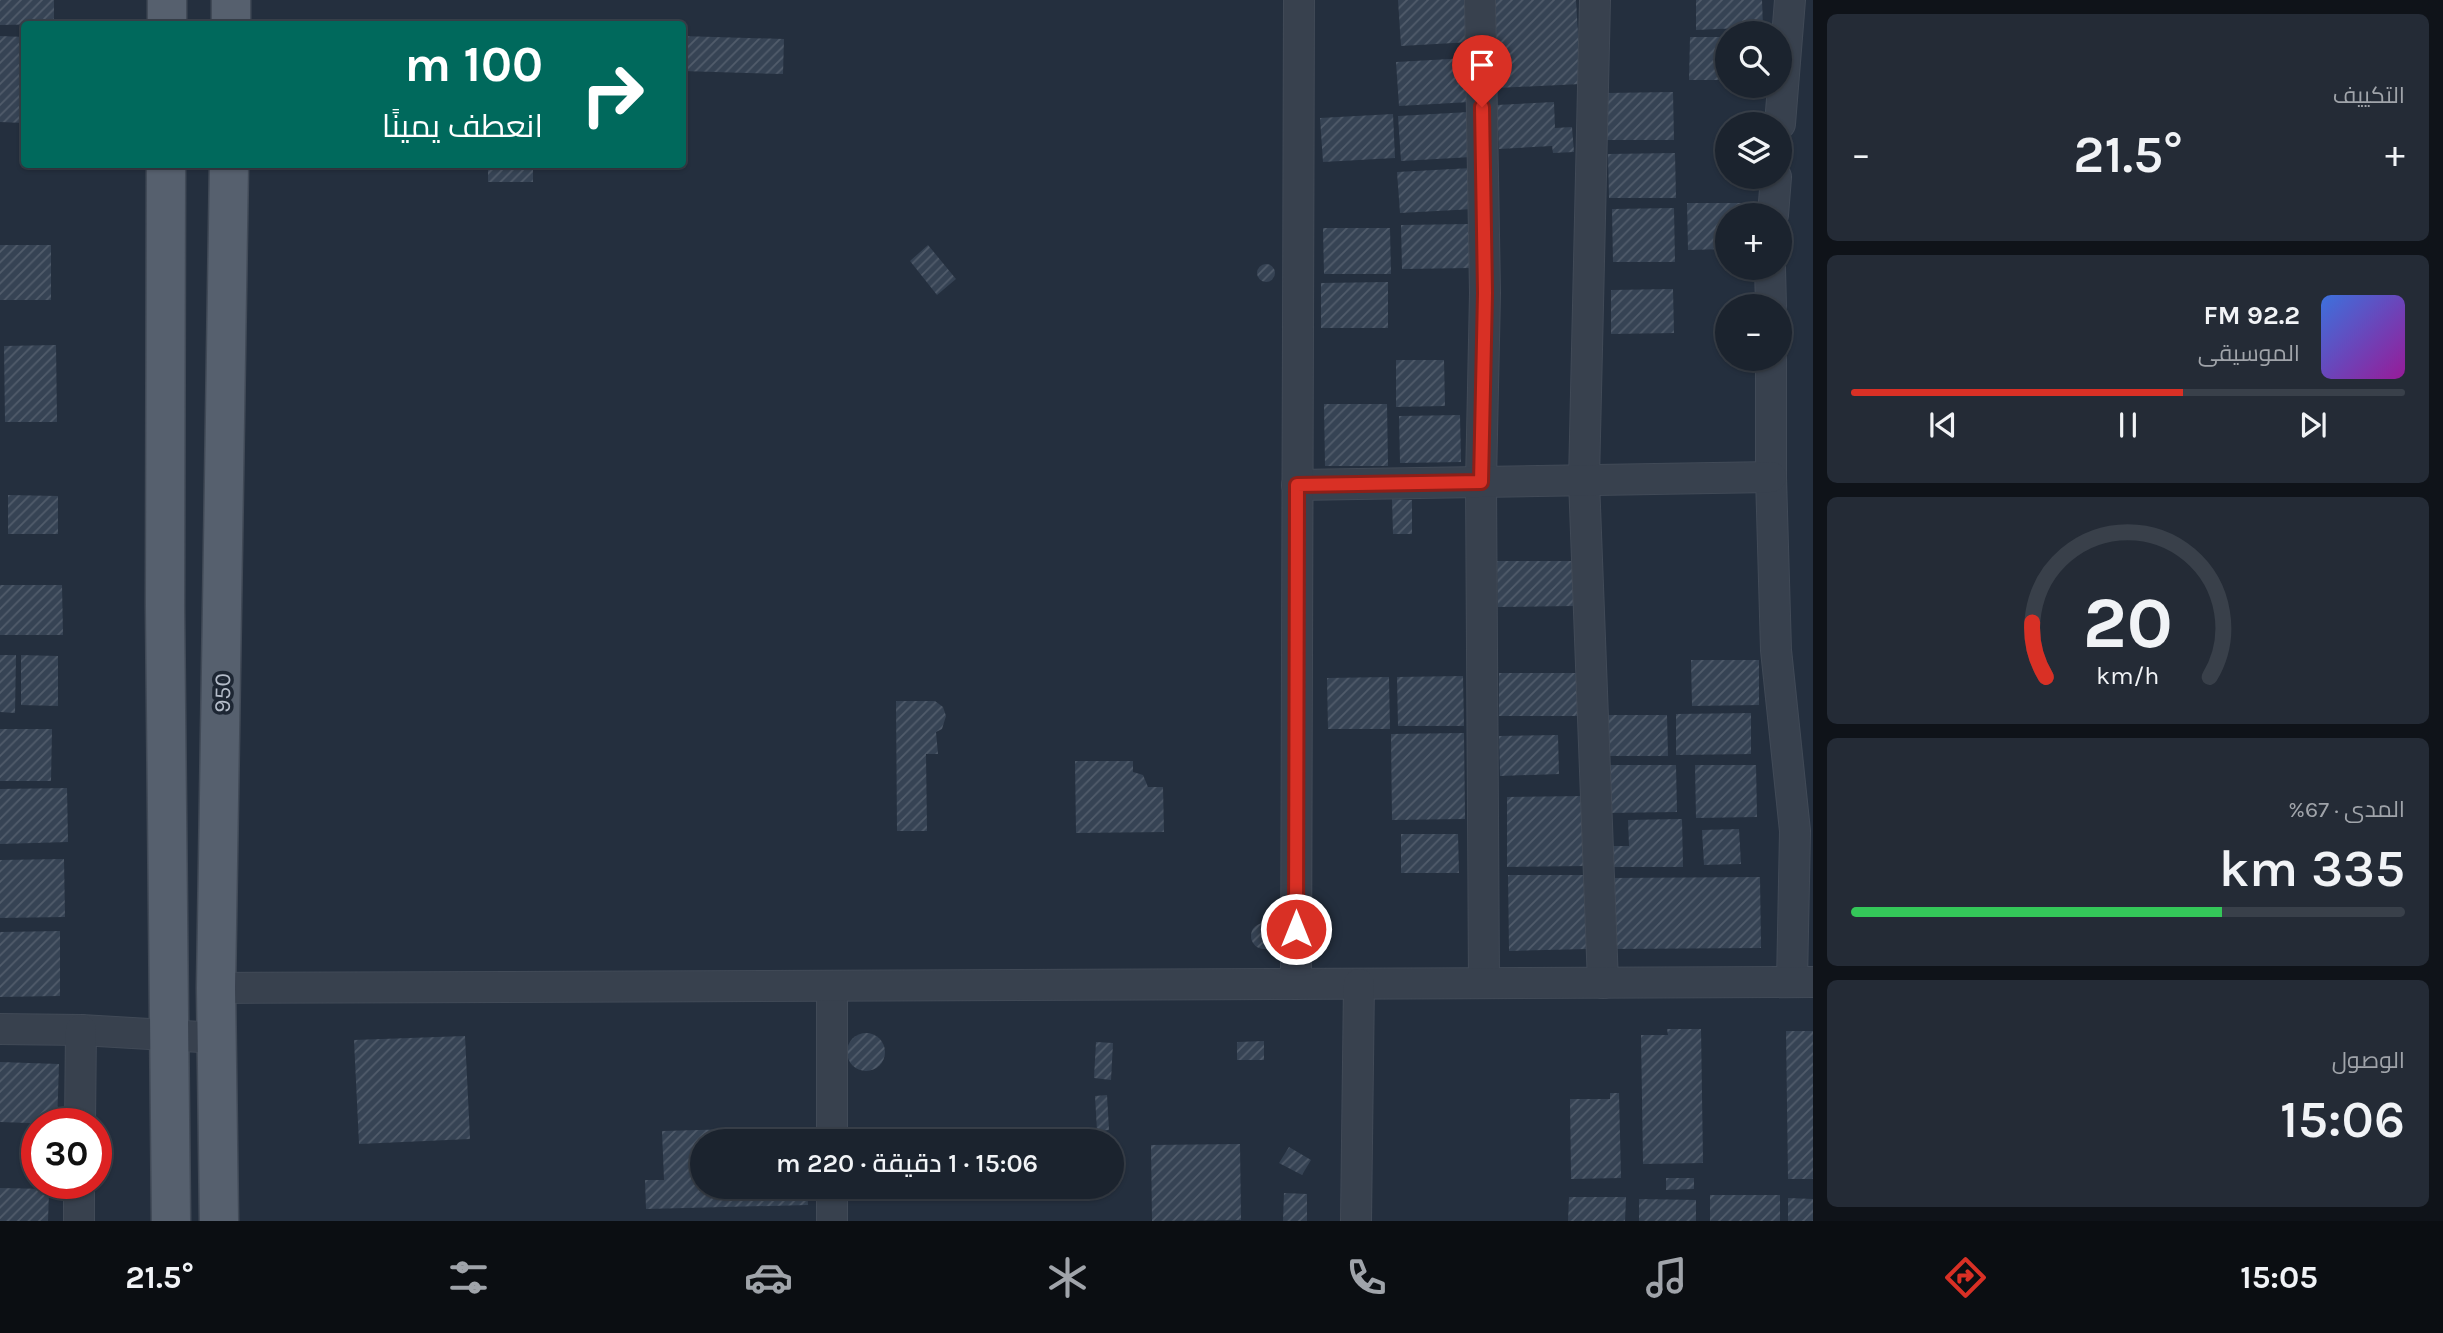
<!DOCTYPE html>
<html lang="ar">
<meta charset="utf-8">
<style>
body{margin:0;font-family:Karla,Cairo,sans-serif;background:#242b36;color:#f1f3f6;direction:rtl;height:100vh;display:flex;flex-direction:column;font-size:26px;white-space:nowrap}
*{box-sizing:border-box;margin:0}
p{font-size:23px;color:#a0a4aa}
.icon{flex:none;width:38px;height:38px;fill:none;stroke:currentColor;stroke-width:2;stroke-linecap:round;stroke-linejoin:round}
.map{position:relative;flex:1;overflow:hidden;direction:ltr}
.sheet{display:flex;flex-direction:column;gap:14px;padding:14px;background:#0f1319;width:630px}
.sheet>*{flex:none}
.banner{position:absolute;left:21px;top:21px;width:665px;height:147px;border-radius:7px;box-shadow:0 2px 5px #0004,0 0 0 2px #39404a;direction:rtl;background:#00695c;color:#fff;overflow:hidden}
.fabs{position:absolute;left:1715px;top:21px;display:grid;gap:14px}
.fabs a{display:grid;place-items:center;width:77px;height:77px;border-radius:50%;background:#1b232e;box-shadow:0 2px 5px #0004,0 0 0 2px #39404a;font-size:35px}
.speed{position:absolute;left:21px;top:1108px;display:flex;gap:14px;font-size:35px;font-weight:700;text-align:center}
.speed>*{display:grid;place-content:center;width:91px;height:91px;border-radius:50%;background:#1b232e;box-shadow:0 2px 5px #0004,0 0 0 2px #39404a;line-height:1}
.speed .limit{border:10px solid #d22;background:#fff;color:#111}
.pin{position:absolute;display:grid;place-items:center;width:60px;height:60px;color:#fff;margin:-72px -30px;border-radius:50% 50% 50% 0;rotate:-45deg;box-shadow:0 0 7px #0007}
.pin .icon{rotate:45deg}
.me{position:absolute;width:77px;margin:-38px;rotate:0deg;stroke-linejoin:round;filter:drop-shadow(0 0 5px #0008)}
.turn{display:flex;align-items:center;gap:24px;height:147px;padding:0 28px;font-size:32px}
.turn .icon{width:91px;height:91px;stroke-width:2.5}
.turn b{display:block;font-size:49px;line-height:60px}
.big{font-size:52px;font-weight:600;line-height:1.1}
.sheet .tile{flex:1;display:flex;flex-direction:column;justify-content:center;gap:10px;min-width:0;padding:0 24px;border-radius:10px;background:#242b36}
.sheet .dial{align-items:center;gap:0}
.dial svg{height:182px;overflow:visible;fill:none;stroke:#39404a;stroke-width:7;stroke-linecap:round;text-anchor:middle}
.dial text{fill:#f1f3f6;stroke:none}
.song{display:flex;align-items:center;gap:21px}
.cover{width:84px;height:84px;border-radius:10px;background:linear-gradient(135deg,hsl(220 70% 55%),hsl(300 70% 35%))}
.played{height:7px;border-radius:4px;background:linear-gradient(90deg,#d93025 60%,#39404a 60%)}
.keys{display:flex;justify-content:space-around;direction:ltr}
.heat{display:flex;justify-content:space-between;align-items:center;font-size:38px;direction:ltr}
.charge{height:10px;border-radius:5px;background:linear-gradient(90deg,#34c759 67%,#39404a 0)}
.trip{position:absolute;left:690px;top:1129px;width:434px;height:70px;border-radius:35px;background:#1b232e;box-shadow:0 2px 5px #0004,0 0 0 2px #39404a;font-weight:600;line-height:70px;text-align:center;direction:rtl}
.dock{display:flex;height:112px;justify-content:space-around;align-items:center;background:#0b0e12;color:#a0a4aa}
.dock .icon{width:49px;height:49px}
.dock .on{color:#d93025}
.dock b{font-size:32px;color:#f1f3f6}
main{display:flex;flex:1;min-height:0}
.map>svg:first-child{display:block}
.building{fill:url(#building-hatch)}
.lines{fill:none;stroke-linecap:round;stroke-linejoin:round}
.street-casing{stroke:#414a57;stroke-width:32}
.primary-casing{stroke:#414a57;stroke-width:41}
.street{stroke:#38414e;stroke-width:30}
.primary{stroke:#56606e;stroke-width:38}
.route-casing{stroke:#8d1f18;stroke-width:18}
.route{stroke:#d93025;stroke-width:12}
.labels{text-anchor:middle;stroke-width:7;stroke-linejoin:round;paint-order:stroke}
.street-label{font-size:23px;fill:#b4bcc9;stroke:#1d2633}
</style>
<main>
<section class="sheet">
<div class="tile"><p>التكييف</p>
<div class="heat"><a>−</a><b class="big">21.5°</b><a>+</a></div>
</div>
<div class="tile">
<div class="song"><i class="cover"></i><div><b>92.2 FM</b><p>الموسيقى</p></div></div>
<div class="played"></div>
<div class="keys"><svg class="icon" aria-label="previous" viewBox="0 0 24 24"><path d="M18 5L8 12l10 7zM5 5v14"/></svg><svg class="icon" aria-label="pause" viewBox="0 0 24 24"><path d="M8 5v14M16 5v14"/></svg><svg class="icon" aria-label="next" viewBox="0 0 24 24"><path d="M6 5l10 7-10 7zM19 5v14"/></svg></div>
</div>
<div class="tile dial"><svg viewBox="0 0 100 80">
<path d="M14 69A42 42 0 1 1 86 69"/>
<path d="M14 69A42 42 0 0 1 8 45" stroke="#d93025"/>
<text x="50" y="56" font-size="32" font-weight="700">20</text>
<text x="50" y="72" font-size="11">km/h</text>
</svg></div>
<div class="tile"><p>المدى · 67%</p><b class="big">335 km</b><div class="charge"></div></div>
<div class="tile"><p>الوصول</p><b class="big">15:06</b></div>
</section>
<div class="map">
<svg width="1813" height="1221" viewBox="0 0 1813 1221">
<defs>
<pattern id="building-hatch" width="6" height="6" patternUnits="userSpaceOnUse" patternTransform="scale(1.75)"><rect width="6" height="6" fill="#364354"/><path d="M-1 1l2-2M0 6l6-6M5 7l2-2" fill="none" stroke="#515c6b"/></pattern>
</defs>
<rect width="100%" height="100%" fill="#242f3e"/>
<g class="building">
<polygon points="0,0 54,0 54,24 0,25"/>
<polygon points="1398,0 1468,0 1471,42 1401,46"/>
<polygon points="1493,0 1576,0 1581,84 1497,88"/>
<polygon points="1696,0 1762,0 1763,27 1696,30"/>
<polygon points="0,36 24,37 24,123 0,122"/>
<polygon points="682,36 784,39 783,74 682,71"/>
<polygon points="1690,37 1727,37 1727,80 1689,80"/>
<polygon points="1468,58 1470,102 1399,106 1396,62"/>
<polygon points="1673,92 1674,140 1607,140 1606,93"/>
<polygon points="1554,102 1555,128 1572,127 1574,152 1553,153 1552,146 1499,149 1497,105"/>
<polygon points="1469,112 1472,157 1401,161 1398,116"/>
<polygon points="1393,114 1395,158 1323,162 1320,118"/>
<polygon points="1675,153 1676,198 1609,198 1608,154"/>
<polygon points="488,164 553,164 553,169 533,169 533,182 488,182"/>
<polygon points="1472,168 1474,209 1400,213 1397,172"/>
<polygon points="1687,203 1757,203 1757,215 1727,215 1727,249 1688,250"/>
<polygon points="1674,208 1675,262 1613,262 1612,209"/>
<polygon points="1470,224 1470,268 1402,269 1401,225"/>
<polygon points="1323,228 1390,228 1391,274 1324,274"/>
<rect x="0" y="245" width="51" height="55"/>
<polygon points="928,245 956,279 937,295 910,261"/>
<circle cx="1266" cy="273" r="9"/>
<polygon points="1388,282 1388,328 1321,328 1321,283"/>
<polygon points="1673,289 1674,333 1611,334 1611,290"/>
<polygon points="56,345 57,422 5,422 4,346"/>
<polygon points="1396,360 1444,360 1445,406 1396,407"/>
<polygon points="1324,404 1387,404 1388,466 1325,466"/>
<polygon points="1460,415 1461,462 1400,463 1399,416"/>
<polygon points="8,495 58,496 58,534 8,534"/>
<polygon points="1392,499 1412,500 1412,534 1393,534"/>
<polygon points="1497,561 1574,561 1574,606 1498,607"/>
<polygon points="0,585 62,585 63,635 0,635"/>
<polygon points="0,655 16,655 15,713 0,712"/>
<polygon points="21,655 58,656 58,706 21,705"/>
<polygon points="1691,660 1759,660 1759,705 1692,706"/>
<polygon points="1499,673 1578,673 1579,716 1499,716"/>
<polygon points="1463,676 1464,726 1398,726 1397,677"/>
<polygon points="1389,677 1390,729 1328,729 1327,678"/>
<polygon points="896,701 935,701 943,707 946,716 942,729 936,732 938,754 926,754 927,831 897,831"/>
<polygon points="1751,713 1751,754 1676,755 1676,714"/>
<polygon points="1603,715 1667,715 1668,756 1604,756"/>
<polygon points="0,729 52,729 51,781 0,781"/>
<polygon points="1464,733 1465,819 1392,820 1391,734"/>
<polygon points="1558,735 1559,774 1500,776 1499,736"/>
<polygon points="1075,761 1133,761 1133,772 1143,775 1148,787 1163,787 1164,832 1076,833"/>
<polygon points="1605,765 1676,765 1677,812 1605,813"/>
<polygon points="1695,765 1756,765 1757,817 1696,818"/>
<polygon points="67,788 68,842 0,844 0,789"/>
<polygon points="1585,796 1586,866 1507,867 1507,797"/>
<polygon points="1682,819 1683,867 1608,867 1608,846 1629,846 1628,820"/>
<polygon points="1739,829 1741,864 1704,865 1702,830"/>
<polygon points="1401,834 1458,834 1459,873 1401,873"/>
<polygon points="64,859 65,917 0,918 0,860"/>
<polygon points="1508,875 1586,875 1587,949 1509,951"/>
<polygon points="1760,877 1761,948 1611,949 1611,878"/>
<circle cx="1264" cy="936" r="13"/>
<polygon points="60,931 60,996 0,997 0,932"/>
<polygon points="1667,1029 1701,1029 1703,1163 1643,1164 1641,1035 1668,1035"/>
<polygon points="1786,1031 1813,1031 1813,1179 1788,1179"/>
<circle cx="866" cy="1052" r="19"/>
<polygon points="465,1036 470,1139 359,1144 354,1040"/>
<polygon points="1264,1041 1264,1060 1237,1060 1237,1042"/>
<polygon points="1096,1042 1113,1043 1111,1080 1094,1078"/>
<polygon points="0,1062 59,1064 57,1124 0,1122"/>
<polygon points="1610,1093 1619,1093 1621,1178 1571,1179 1570,1099 1610,1099"/>
<polygon points="1107,1095 1109,1130 1097,1131 1095,1096"/>
<polygon points="805,1127 805,1141 702,1141 702,1186 807,1186 808,1205 646,1209 645,1180 664,1180 662,1131"/>
<polygon points="1240,1144 1241,1220 1152,1221 1151,1145"/>
<polygon points="1289,1147 1311,1160 1302,1175 1279,1163"/>
<polygon points="1666,1178 1694,1178 1694,1189 1666,1190"/>
<polygon points="0,1188 49,1189 48,1221 0,1221"/>
<polygon points="1284,1193 1307,1194 1307,1221 1283,1221"/>
<rect x="1710" y="1195" width="70" height="26"/>
<polygon points="1569,1197 1626,1197 1625,1221 1568,1221"/>
<polygon points="1788,1198 1813,1199 1813,1221 1788,1221"/>
<polygon points="1639,1199 1696,1200 1696,1221 1639,1221"/>
</g>
<g class="lines">
<defs>
<g id="street">
<polyline points="1480,0 1485,293 1481,482 1484,983"/>
<polyline points="1595,0 1584,480 1603,983"/>
<polyline points="1780,124 1790,0"/>
<polyline points="1773,215 1776,177"/>
<polyline points="1770,268 1771,306"/>
<polyline points="1771,359 1771,477 1776,650 1795,831 1792,982"/>
<polyline points="1297,485 1771,477"/>
<polyline points="1296,984 1299,0"/>
<polyline points="832,986 832,1141"/>
<polyline points="216,988 1813,982"/>
<polyline points="0,1029 81,1030 218,1038"/>
<polyline points="80,1124 81,1030"/>
<polyline points="832,1186 832,1221"/>
<polyline points="79,1221 79,1183"/>
<polyline points="1356,1221 1359,984"/>
</g>
<g id="primary">
<polyline points="167,24 167,0"/>
<polyline points="231,24 231,0"/>
<polyline points="166,164 165,607 171,1221"/>
<polyline points="219,1221 216,988 229,164"/>
</g>
</defs>
<use href="#street" class="street-casing"/>
<use href="#primary" class="primary-casing"/>
<use href="#street" class="street"/>
<use href="#primary" class="primary"/>
</g>
<g class="lines">
<defs>
<polyline id="route" points="1296,929 1297,485 1481,482 1485,293 1482,107"/>
</defs>
<use href="#route" class="route-casing"/>
<use href="#route" class="route"/>
</g>
<g class="labels">
<g class="street-label">
<text transform="translate(222 693) rotate(-89)" y="8">950</text>
</g>
</g>
</svg>
<div class="fabs">
<a><svg class="icon" aria-label="search" viewBox="0 0 24 24"><circle cx="10" cy="10" r="6"/><path d="M15 15l6 6"/></svg></a>
<a><svg class="icon" aria-label="layers" viewBox="0 0 24 24"><path d="M12 4l9 5-9 5-9-5zM3 14l9 5 9-5"/></svg></a>
<a>+</a>
<a>−</a>
</div>
<div class="speed"><div class="limit">30</div></div>
<div class="pin" style="left:1482px;top:107px;background:#d93025"><svg class="icon" aria-label="arrive" viewBox="0 0 24 24"><path d="M6 21V4h12l-3 4 3 4H6"/></svg></div>
<svg class="me" style="left:1296px;top:929px" viewBox="-20 -20 40 40"><circle r="17" fill="#d93025" stroke="#fff" stroke-width="3"/><path d="M0-11L8 9 0 5-8 9z" fill="#fff"/></svg>
<div class="trip">15:06 · 1 دقيقة · 220 m</div>
<div class="banner">
<div class="turn"><svg class="icon" aria-label="right" viewBox="0 0 24 24"><path d="M7 20v-9h11M14 6l5 5-5 5"/></svg><div><b>100 m</b>انعطف يمينًا</div></div>
</div>
</div>
</main>
<nav class="dock">
<b>15:05</b>
<svg class="icon on" aria-label="directions" viewBox="0 0 24 24"><path d="M12 3l9 9-9 9-9-9zM9 14v-3h6M13 9l2 2-2 2"/></svg>
<svg class="icon" aria-label="music" viewBox="0 0 24 24"><path d="M9 18V5l10-2v13"/><circle cx="6" cy="18" r="3"/><circle cx="16" cy="16" r="3"/></svg>
<svg class="icon" aria-label="phone" viewBox="0 0 24 24"><path d="M5 4h4l2 5-3 2q2 4 5 5l2-3 5 2v4C11 20 4 13 5 4z"/></svg>
<svg class="icon" aria-label="climate" viewBox="0 0 24 24"><path d="M12 3v18M4 7l16 10M4 17L20 7"/></svg>
<svg class="icon" aria-label="car" viewBox="0 0 24 24"><path d="M5 17H2v-5l4-1 3-4h7l3 4 3 1v5h-3M9 17h6M6 11h13"/><circle cx="7" cy="17" r="2"/><circle cx="17" cy="17" r="2"/></svg>
<svg class="icon" aria-label="filters" viewBox="0 0 24 24"><path d="M4 7h16M4 17h16"/><circle cx="9" cy="7" r="2"/><circle cx="15" cy="17" r="2"/></svg>
<b>21.5°</b>
</nav>
